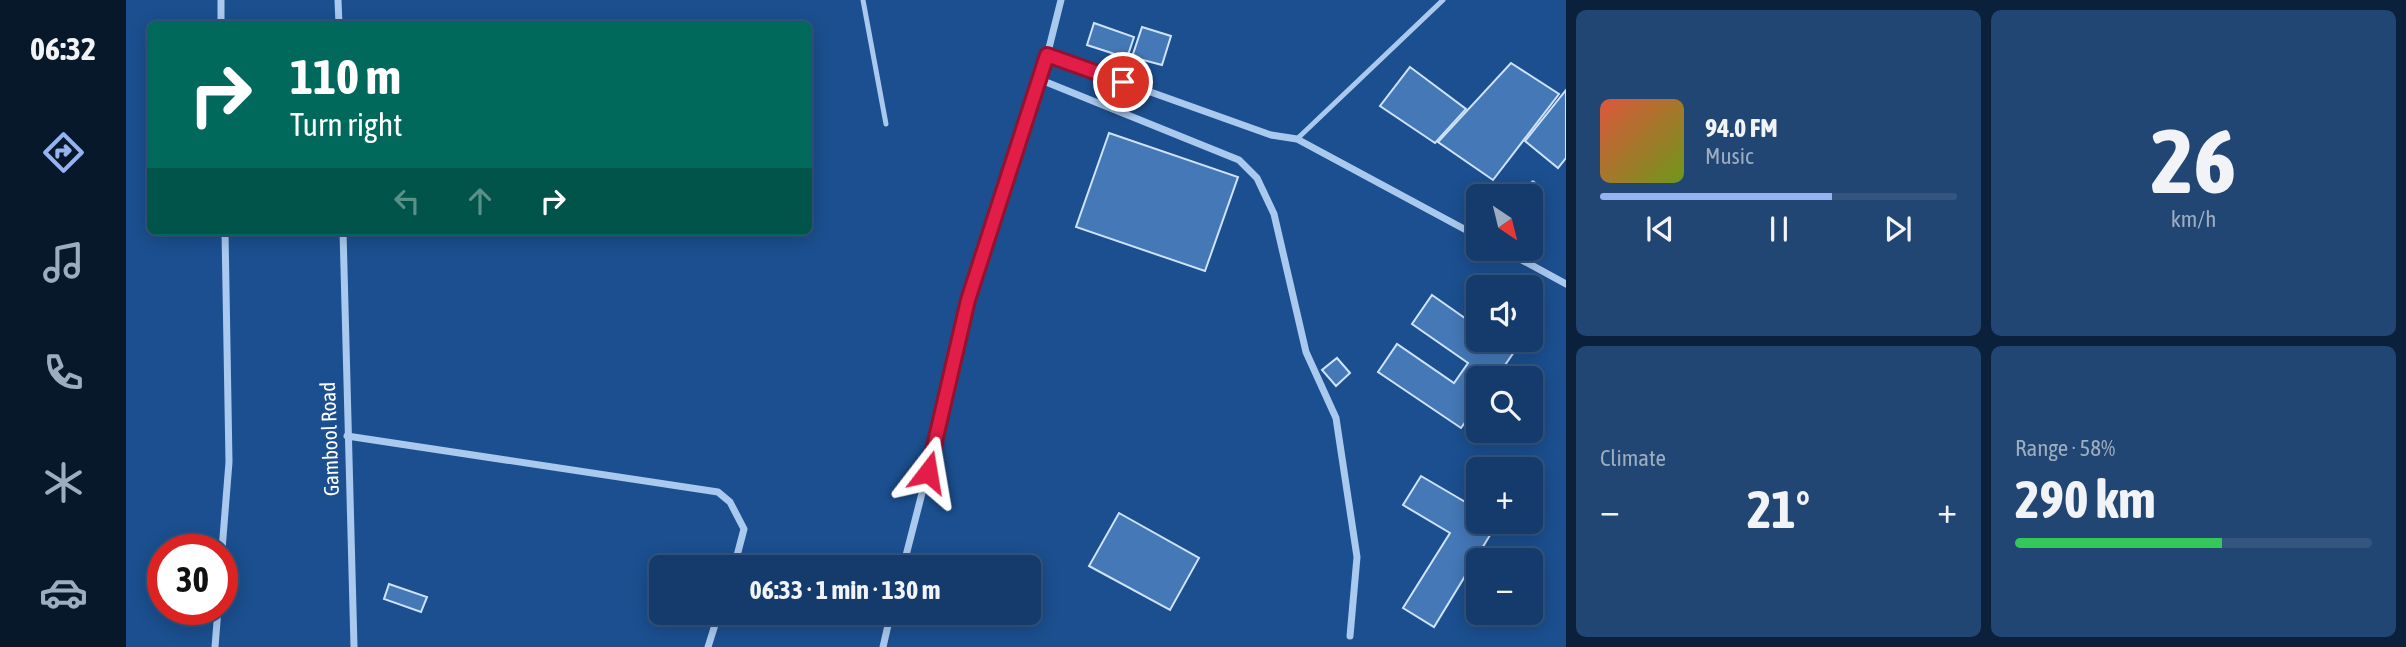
<!DOCTYPE html>
<meta charset="utf-8">
<style>
body{margin:0;font-family:"Asap Condensed",sans-serif;background:#214673;color:#f1f3f6;height:100vh;display:flex;flex-direction:column;font-size:26px;white-space:nowrap}
*{box-sizing:border-box;margin:0}
p{font-size:23px;color:#9dadc1}
.icon{flex:none;width:38px;height:38px;fill:none;stroke:currentColor;stroke-width:2;stroke-linecap:round;stroke-linejoin:round}
.map{position:relative;flex:1;overflow:hidden}
.sheet{display:flex;flex-direction:column;gap:10px;padding:10px;background:#0b203b;width:840px}
.sheet>*{flex:none}
.guide{position:absolute;left:21px;top:21px;width:665px;height:214px;border-radius:10px;box-shadow:0 4px 18px #0003,0 0 0 2px #33557e;background:#00695c;color:#fff;overflow:hidden}
.needle{width:46px;rotate:145deg}
.tools{position:absolute;left:1340px;top:184px;display:grid;gap:14px}
.tools a{display:grid;place-items:center;width:77px;height:77px;border-radius:10px;background:#143b6b;box-shadow:0 4px 18px #0003,0 0 0 2px #33557e;font-size:35px}
.speed{position:absolute;left:21px;top:534px;display:flex;gap:14px;font-size:35px;font-weight:700;text-align:center}
.speed>*{display:grid;place-content:center;width:91px;height:91px;border-radius:50%;background:#143b6b;box-shadow:0 4px 18px #0003,0 0 0 2px #33557e;line-height:1}
.speed .limit{border:10px solid #d22;background:#fff;color:#111}
.pin{position:absolute;display:grid;place-items:center;width:60px;height:60px;color:#fff;margin:-30px;border:4px solid #fff;border-radius:50%;box-shadow:0 2px 7px #0007}
.me{position:absolute;width:77px;margin:-38px;rotate:14deg;stroke-linejoin:round;filter:drop-shadow(0 0 5px #0008)}
.turn{display:flex;align-items:center;gap:24px;height:147px;padding:0 28px;font-size:32px}
.turn .icon{width:91px;height:91px;stroke-width:2.5}
.turn b{display:block;font-size:49px;line-height:60px}
.lanes{display:flex;align-items:center;height:66px;padding:0 28px;background:#0003;justify-content:center;gap:35px;direction:ltr}
.lanes .off{opacity:.35}
.big{font-size:52px;font-weight:700;line-height:1.1}
.sheet .card{flex:1;display:flex;flex-direction:column;justify-content:center;gap:10px;min-width:0;padding:0 24px;border-radius:10px;background:#214673}
.sheet .dial{align-items:center;gap:0}
.dial b{font-size:91px;line-height:1}
.song{display:flex;align-items:center;gap:21px}
.cover{width:84px;height:84px;border-radius:10px;background:linear-gradient(135deg,hsl(10 70% 55%),hsl(80 70% 35%))}
.played{height:7px;border-radius:4px;background:linear-gradient(90deg,#95b2f1 65%,#33557e 65%)}
.keys{display:flex;justify-content:space-around;direction:ltr}
.heat{display:flex;justify-content:space-between;align-items:center;font-size:38px;direction:ltr}
.charge{height:10px;border-radius:5px;background:linear-gradient(90deg,#34c759 58%,#33557e 0)}
.sheet .tiles{flex:1;display:grid;gap:10px;grid-template-columns:repeat(2,1fr)}
.trip{position:absolute;left:523px;top:555px;width:392px;height:70px;border-radius:10px;background:#143b6b;box-shadow:0 4px 18px #0003,0 0 0 2px #33557e;font-weight:700;line-height:70px;text-align:center}
main{display:flex;flex:1;min-height:0}
.tab-bar{display:flex;flex-direction:column;width:126px;justify-content:space-around;align-items:center;background:#08182b;color:#9dadc1}
.tab-bar .icon{width:49px;height:49px}
.tab-bar .on{color:#95b2f1}
.tab-bar b{font-size:32px;color:#f1f3f6}
.map>svg:first-child{display:block}
.building{fill:#4478b7;stroke:#cfe3fa;stroke-width:2}
.lines{fill:none;stroke-linecap:round;stroke-linejoin:round}
.service{stroke:#a9c9ee;stroke-width:5}
.minor{stroke:#a9c9ee;stroke-width:7}
.route-casing{stroke:#92132f;stroke-width:18}
.route{stroke:#e11d48;stroke-width:12}
.labels{text-anchor:middle;stroke-width:7;stroke-linejoin:round;paint-order:stroke}
.street-label{font-size:21px;fill:#fff;stroke:#1b4f8f}
</style>
<main>
<nav class="tab-bar">
<b>06:32</b>
<svg class="icon on" aria-label="directions" viewBox="0 0 24 24"><path d="M12 3l9 9-9 9-9-9zM9 14v-3h6M13 9l2 2-2 2"/></svg>
<svg class="icon" aria-label="music" viewBox="0 0 24 24"><path d="M9 18V5l10-2v13"/><circle cx="6" cy="18" r="3"/><circle cx="16" cy="16" r="3"/></svg>
<svg class="icon" aria-label="phone" viewBox="0 0 24 24"><path d="M5 4h4l2 5-3 2q2 4 5 5l2-3 5 2v4C11 20 4 13 5 4z"/></svg>
<svg class="icon" aria-label="climate" viewBox="0 0 24 24"><path d="M12 3v18M4 7l16 10M4 17L20 7"/></svg>
<svg class="icon" aria-label="car" viewBox="0 0 24 24"><path d="M5 17H2v-5l4-1 3-4h7l3 4 3 1v5h-3M9 17h6M6 11h13"/><circle cx="7" cy="17" r="2"/><circle cx="17" cy="17" r="2"/></svg>
</nav>
<div class="map">
<svg width="1440" height="647" viewBox="0 0 1440 647">
<rect width="100%" height="100%" fill="#1b4f8f"/>
<g class="building">
<polygon points="968,23 1008,37 1001,58 961,45"/>
<polygon points="1016,27 1045,36 1036,65 1006,57"/>
<polygon points="1385,63 1433,94 1367,180 1312,142"/>
<polygon points="1284,67 1340,109 1309,143 1254,106"/>
<polygon points="1440,90 1440,158 1432,168 1399,141"/>
<polygon points="983,133 1112,177 1079,271 950,227"/>
<polygon points="1306,295 1353,328 1353,340 1369,340 1388,352 1370,378 1353,378 1353,403 1335,428 1252,372 1271,344 1328,383 1342,363 1286,324"/>
<polygon points="1211,358 1224,373 1210,386 1196,370"/>
<polygon points="1295,476 1353,510 1353,522 1372,522 1308,627 1277,608 1324,533 1277,505"/>
<polygon points="993,513 1073,558 1044,610 963,566"/>
<polygon points="263,584 301,597 295,612 258,599"/>
</g>
<g class="lines">
<g class="service">
<polyline points="737,0 760,124"/>
<polyline points="1171,139 1317,0"/>
<polyline points="1399,196 1407,183"/>
</g>
<g class="minor">
<polyline points="95,0 95,24"/>
<polyline points="212,0 213,24"/>
<polyline points="921,55 1145,135 1171,139 1353,237"/>
<polyline points="915,80 1113,160 1131,178 1148,214 1180,352 1210,418 1231,557 1224,636"/>
<polyline points="217,231 228,647"/>
<polyline points="1374,248 1440,284"/>
<polyline points="221,436 592,492 604,502 618,529 608,567"/>
<polyline points="96,550 103,462 99,231"/>
<polyline points="777,567 820,400 842,300 915,80 935,0"/>
<polyline points="89,647 92,609"/>
<polyline points="582,647 593,612"/>
<polyline points="757,647 765,612"/>
</g>
</g>
<g class="lines">
<defs>
<polyline id="route" points="802,472 842,300 921,55 997,82"/>
</defs>
<use href="#route" class="route-casing"/>
<use href="#route" class="route"/>
</g>
<g class="labels">
<g class="street-label">
<text transform="translate(204 439) rotate(-92)" y="7">Gambool Road</text>
</g>
</g>
</svg>
<div class="tools">
<a><svg class="needle" viewBox="-14 -14 28 28"><path d="M0-13l5 13h-10z" fill="#e53935"/><path d="M0 13l5-13h-10z" fill="#9dadc1"/></svg></a>
<a><svg class="icon" aria-label="sound" viewBox="0 0 24 24"><path d="M4 9h4l5-4v14l-5-4H4zM17 9q2 3 0 6"/></svg></a>
<a><svg class="icon" aria-label="search" viewBox="0 0 24 24"><circle cx="10" cy="10" r="6"/><path d="M15 15l6 6"/></svg></a>
<a>+</a>
<a>−</a>
</div>
<div class="speed"><div class="limit">30</div></div>
<div class="pin" style="left:997px;top:82px;background:#d93025"><svg class="icon" aria-label="arrive" viewBox="0 0 24 24"><path d="M6 21V4h12l-3 4 3 4H6"/></svg></div>
<svg class="me" style="left:802px;top:472px" viewBox="-20 -20 40 40"><path d="M0-17L14 15 0 8-14 15z" fill="#e11d48" stroke="#fff" stroke-width="4"/></svg>
<div class="trip">06:33 · 1 min · 130 m</div>
<div class="guide">
<div class="turn"><svg class="icon" aria-label="right" viewBox="0 0 24 24"><path d="M7 20v-9h11M14 6l5 5-5 5"/></svg><div><b>110 m</b>Turn right</div></div>
<div class="lanes"><svg class="icon off" aria-label="left" viewBox="0 0 24 24"><path d="M17 20v-9H6M10 6l-5 5 5 5"/></svg><svg class="icon off" aria-label="ahead" viewBox="0 0 24 24"><path d="M12 20V5M6 11l6-6 6 6"/></svg><svg class="icon" aria-label="right" viewBox="0 0 24 24"><path d="M7 20v-9h11M14 6l5 5-5 5"/></svg></div>
</div>
</div>
<section class="sheet">
<div class="tiles">
<div class="card">
<div class="song"><i class="cover"></i><div><b>94.0 FM</b><p>Music</p></div></div>
<div class="played"></div>
<div class="keys"><svg class="icon" aria-label="previous" viewBox="0 0 24 24"><path d="M18 5L8 12l10 7zM5 5v14"/></svg><svg class="icon" aria-label="pause" viewBox="0 0 24 24"><path d="M8 5v14M16 5v14"/></svg><svg class="icon" aria-label="next" viewBox="0 0 24 24"><path d="M6 5l10 7-10 7zM19 5v14"/></svg></div>
</div>
<div class="card dial"><b>26</b><p>km/h</p></div>
<div class="card"><p>Climate</p>
<div class="heat"><a>−</a><b class="big">21°</b><a>+</a></div>
</div>
<div class="card"><p>Range · 58%</p><b class="big">290 km</b><div class="charge"></div></div>
</div>
</section>
</main>
